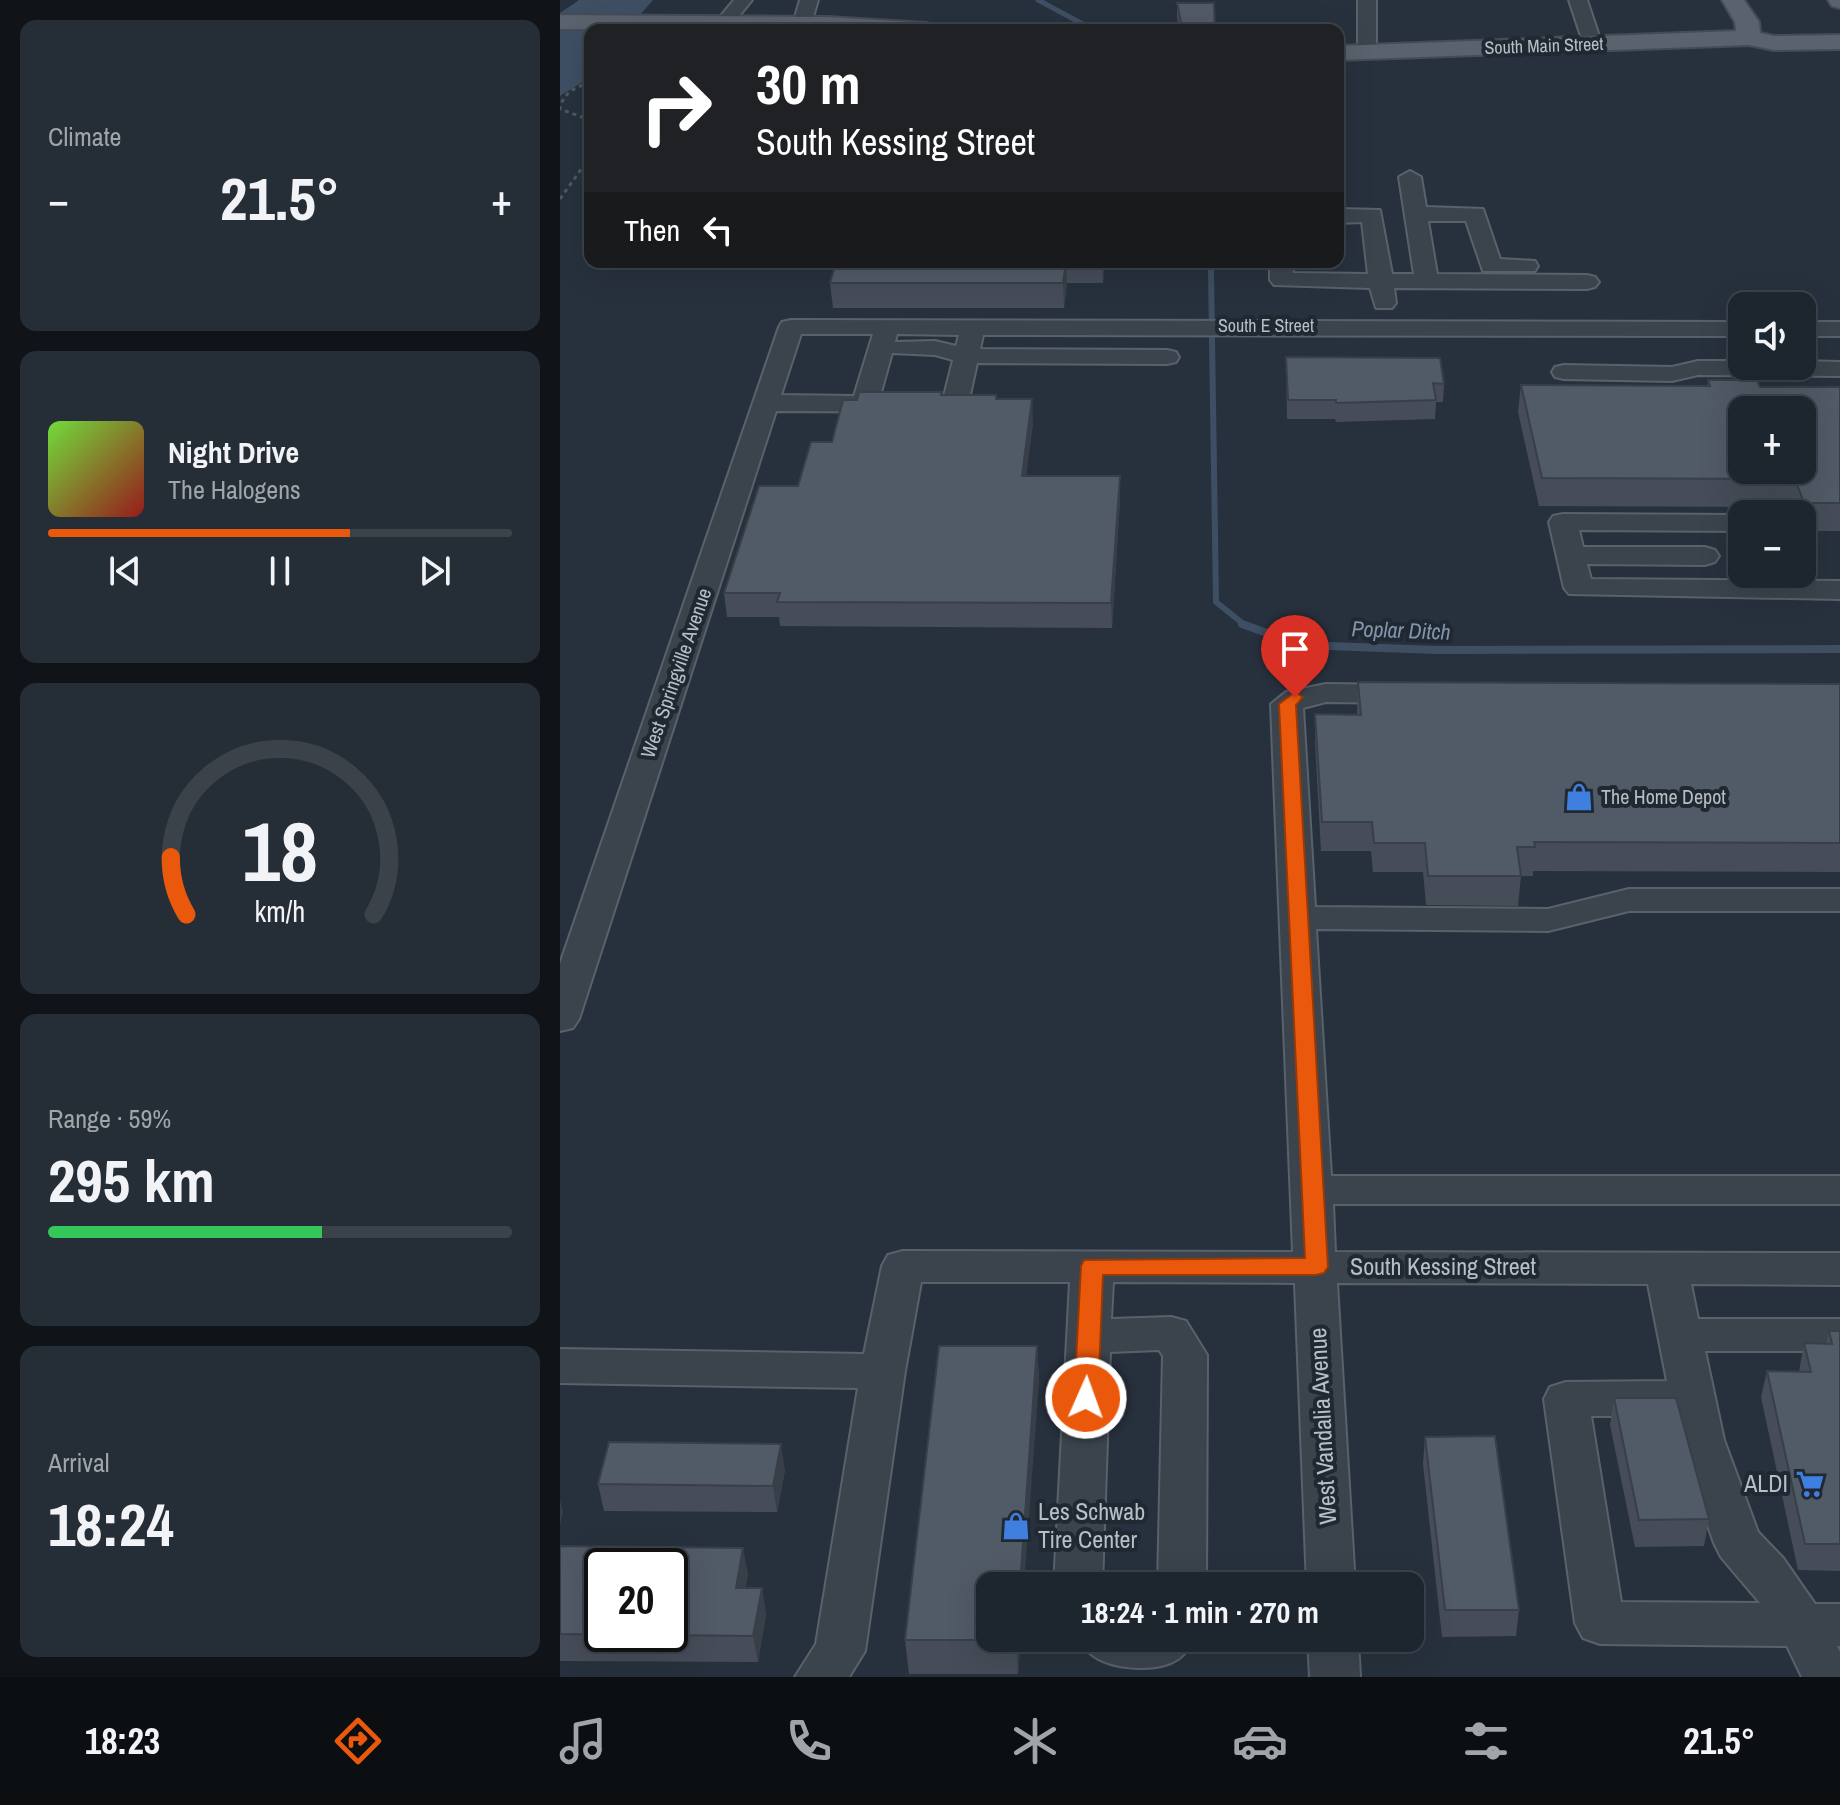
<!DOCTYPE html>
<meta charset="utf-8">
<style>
body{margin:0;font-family:"Archivo Narrow",sans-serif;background:#252d36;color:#f1f3f6;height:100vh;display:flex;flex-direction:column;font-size:30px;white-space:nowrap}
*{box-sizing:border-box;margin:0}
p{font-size:26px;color:#a0a5aa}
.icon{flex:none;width:44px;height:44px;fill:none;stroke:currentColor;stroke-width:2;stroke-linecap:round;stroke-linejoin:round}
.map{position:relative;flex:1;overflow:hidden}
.panel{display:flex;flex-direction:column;gap:20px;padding:20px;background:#101419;width:560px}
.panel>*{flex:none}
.banner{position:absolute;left:24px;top:24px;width:760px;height:244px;border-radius:16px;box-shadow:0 8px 32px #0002,0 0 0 2px #3b424a;background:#202124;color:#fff;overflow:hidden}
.fabs{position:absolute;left:1168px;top:292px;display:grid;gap:16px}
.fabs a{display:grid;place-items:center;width:88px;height:88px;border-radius:16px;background:#1d252e;box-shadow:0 8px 32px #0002,0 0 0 2px #3b424a;font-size:40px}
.speed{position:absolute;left:24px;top:1548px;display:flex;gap:16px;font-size:40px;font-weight:700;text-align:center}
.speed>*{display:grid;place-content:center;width:104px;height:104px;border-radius:50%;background:#1d252e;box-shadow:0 8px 32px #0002,0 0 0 2px #3b424a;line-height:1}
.speed .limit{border:4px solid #111;border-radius:12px;background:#fff;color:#111}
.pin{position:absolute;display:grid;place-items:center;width:68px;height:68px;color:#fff;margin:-82px -34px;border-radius:50% 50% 50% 0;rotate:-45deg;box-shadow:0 0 8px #0007}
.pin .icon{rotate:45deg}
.me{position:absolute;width:88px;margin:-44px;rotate:2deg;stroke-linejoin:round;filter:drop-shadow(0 0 6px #0008)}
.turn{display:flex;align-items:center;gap:28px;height:168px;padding:0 40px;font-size:36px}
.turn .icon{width:104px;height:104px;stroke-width:2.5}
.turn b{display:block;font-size:56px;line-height:68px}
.then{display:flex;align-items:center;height:76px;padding:0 40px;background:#0003;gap:16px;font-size:30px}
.big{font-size:60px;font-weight:800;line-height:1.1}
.panel .card{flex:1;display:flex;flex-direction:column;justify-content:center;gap:12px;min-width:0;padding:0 28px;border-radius:16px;background:#252d36}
.panel .dial{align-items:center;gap:0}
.dial svg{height:208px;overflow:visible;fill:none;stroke:#3b424a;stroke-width:7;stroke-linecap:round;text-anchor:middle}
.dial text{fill:#f1f3f6;stroke:none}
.song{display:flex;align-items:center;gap:24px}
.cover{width:96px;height:96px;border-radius:12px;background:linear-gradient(135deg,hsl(100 70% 55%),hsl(0 70% 35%))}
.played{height:8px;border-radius:4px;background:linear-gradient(90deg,#ea580c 65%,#3b424a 65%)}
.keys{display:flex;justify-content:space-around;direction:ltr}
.heat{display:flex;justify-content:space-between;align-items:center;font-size:44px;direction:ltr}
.charge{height:12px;border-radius:6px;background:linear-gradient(90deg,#34c759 59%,#3b424a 0)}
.trip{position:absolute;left:416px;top:1572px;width:448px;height:80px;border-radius:16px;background:#1d252e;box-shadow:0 8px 32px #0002,0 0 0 2px #3b424a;font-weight:800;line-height:80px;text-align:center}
.dock{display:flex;height:128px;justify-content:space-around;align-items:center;background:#0c0f12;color:#a0a5aa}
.dock .icon{width:56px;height:56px}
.dock .selected{color:#ea580c}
.dock b{font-size:36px;color:#f1f3f6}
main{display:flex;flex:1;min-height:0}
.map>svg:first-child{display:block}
.water{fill:#3e4f64}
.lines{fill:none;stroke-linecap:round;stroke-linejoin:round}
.stream-far2{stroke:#3e4f64;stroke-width:5}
.stream-far1{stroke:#3e4f64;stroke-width:6}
.stream{stroke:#3e4f64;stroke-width:8}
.minor-casing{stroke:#59616b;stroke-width:4}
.major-casing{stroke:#444c56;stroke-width:4}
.path{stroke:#495b5d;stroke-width:3;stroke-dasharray:4 4;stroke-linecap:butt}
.minor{fill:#3b434d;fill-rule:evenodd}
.major{fill:#59626d;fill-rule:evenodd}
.wall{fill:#464d59}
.shaded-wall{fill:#393f48}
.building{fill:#515a67;stroke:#393f48;stroke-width:2;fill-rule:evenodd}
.route{fill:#ea580c;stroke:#983908;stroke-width:2}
.labels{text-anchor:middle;stroke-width:8;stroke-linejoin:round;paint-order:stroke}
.far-street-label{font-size:18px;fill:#b7bec8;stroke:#202832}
.street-label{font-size:20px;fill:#b7bec8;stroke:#202832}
.poi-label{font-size:20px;fill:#b7bec8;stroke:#202832;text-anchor:start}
.water-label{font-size:22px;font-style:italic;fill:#8195ac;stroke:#202832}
.near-street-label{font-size:24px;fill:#b7bec8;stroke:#202832}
.near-poi-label{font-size:24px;fill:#b7bec8;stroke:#202832;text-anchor:end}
</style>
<main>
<section class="panel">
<div class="card"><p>Climate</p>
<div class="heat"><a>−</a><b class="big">21.5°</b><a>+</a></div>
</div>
<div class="card">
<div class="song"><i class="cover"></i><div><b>Night Drive</b><p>The Halogens</p></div></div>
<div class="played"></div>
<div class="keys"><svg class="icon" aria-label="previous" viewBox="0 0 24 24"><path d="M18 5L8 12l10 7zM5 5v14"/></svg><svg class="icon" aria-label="pause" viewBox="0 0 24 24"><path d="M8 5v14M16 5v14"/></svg><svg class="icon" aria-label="next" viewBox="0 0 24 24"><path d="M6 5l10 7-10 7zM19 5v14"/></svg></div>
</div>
<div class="card dial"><svg viewBox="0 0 100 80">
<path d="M14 69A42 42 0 1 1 86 69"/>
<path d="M14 69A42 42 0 0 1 8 47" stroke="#ea580c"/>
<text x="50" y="56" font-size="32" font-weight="700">18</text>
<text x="50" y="72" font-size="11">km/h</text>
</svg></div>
<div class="card"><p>Range · 59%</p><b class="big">295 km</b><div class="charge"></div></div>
<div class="card"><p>Arrival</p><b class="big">18:24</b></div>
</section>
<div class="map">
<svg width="1280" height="1677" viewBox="0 0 1280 1677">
<rect width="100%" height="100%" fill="#27313d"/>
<polygon class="water" points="19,0 93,0 67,30 30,30 30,72 21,83 0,96 0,13"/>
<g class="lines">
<g class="stream-far2">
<polyline points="478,0 534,30"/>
<polyline points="651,262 651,273"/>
</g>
<polyline class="stream-far1" points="651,271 656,602 686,626"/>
<polyline class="stream" points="682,624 741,645 877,650 1280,649"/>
<defs>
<g id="minor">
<polygon points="174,0 192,0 170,27 158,27 155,23"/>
<polygon points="240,0 258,0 251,24 242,29 233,24"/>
<polygon points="798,0 816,0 816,52 807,58 798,52"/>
<polygon points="1009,0 1027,0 1042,45 1040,49 1026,49 1024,45"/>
<polygon points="850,171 861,177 866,207 923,209 940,259 975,261 978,266 975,271 923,271 906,221 868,221 877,274 1027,275 1035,277 1039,282 1035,287 1027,289 834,288 836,303 832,308 816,308 810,288 714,285 710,280 710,262 732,262 733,273 808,274 802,222 778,223 778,209 820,210 832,274 854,274 839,177"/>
<path d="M231 320 1182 322V336L423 335 420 349 607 350 616 352 619 357 616 362 607 364 417 363 408 404 404 409 395 412 216 411 19 1019 13 1028 0 1031V964L219 327 222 322ZM241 334H313L294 396 221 395ZM337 334 399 335 396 346 375 341 335 342ZM332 353 375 355 393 360 384 396H320Z"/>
<rect x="1242" y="322" width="38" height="14"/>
<polygon points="1138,361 1182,361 1182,366 1242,366 1242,361 1280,362 1280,376 1138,375 1112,381 1004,379 995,377 992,372 995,367 1004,365 1112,367"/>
<polygon points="1003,514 1182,515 1182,531 1019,530 1023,547 1145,547 1155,550 1159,556 1155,562 1145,565 1027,564 1031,579 1280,581 1280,599 1009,594 1004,588 989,522 993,516"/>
<path d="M766 684 845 685 856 687 861 694 856 701 845 703 766 702 743 708 755 907 988 909 1069 889H1280V911H1069L988 931 756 929 771 1176H1280V1204H773L775 1252 1280 1253V1285L1131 1284 1138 1319H1280V1351H1145L1164 1440 1198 1532 1223 1558 1255 1604H1280V1646H1277L1280 1652V1677H1242L1227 1646 1040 1644 1023 1638 1015 1623 984 1399 990 1387 1006 1382 1107 1381 1088 1284 777 1283 795 1586H747L735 1283 553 1282 551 1319 611 1317 626 1321 647 1355 646 1586H598L603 1356 599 1350 550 1352 542 1586H494L510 1282H361L345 1371 305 1651 289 1677H235L256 1644 298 1388 0 1383V1349L304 1354 322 1266 328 1255 343 1251 733 1252 711 704 726 692ZM1031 1416H1113L1118 1440 1154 1543 1161 1557 1200 1603 1061 1602Z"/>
<path d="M521 1638H633C629 1646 626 1654 618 1659 598 1673 550 1670 531 1654 526 1651 524 1644 521 1638Z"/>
<polygon points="748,1638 798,1638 800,1677 750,1677"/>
</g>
<g id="major">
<polygon points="1162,0 1184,0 1199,22 1200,33 1214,36 1280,35 1280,49 1214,50 1189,45 778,60 778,46 1176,31 1175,22"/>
<polygon points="1268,0 1280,0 1280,8 1272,6"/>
<polygon points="0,15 268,17 366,23 374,25 378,30 0,29"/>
</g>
</defs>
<use href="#minor" class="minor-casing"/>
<use href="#major" class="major-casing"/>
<g class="path">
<path d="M30 82C15 88 3 92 0 109L30 120"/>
<polyline points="0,199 30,157"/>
</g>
<use href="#minor" class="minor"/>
<use href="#major" class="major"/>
</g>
<g class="wall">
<polygon points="617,3 655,30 619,30 617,17"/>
<polygon points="276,262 544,262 543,283 507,283 504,308 273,308 270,283"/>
<polygon points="726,357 884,384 883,402 876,402 875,419 776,422 775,419 727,419"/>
<polygon points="1148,380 1200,387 1280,387 1280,531 1242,531 1242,514 1233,514 1230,507 979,506 958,412 961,385 1147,386"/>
<polygon points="382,395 436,395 437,399 473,422 466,476 560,500 552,628 220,626 219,617 167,617 164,593 238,486 272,442 297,400"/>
<polygon points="798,682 1280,684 1280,872 973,871 973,876 961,876 958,906 866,905 863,872 813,872 811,851 761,851 755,742 755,714 797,714"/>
<polygon points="1269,1331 1280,1331 1280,1571 1238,1570 1201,1397 1207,1371 1239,1372 1244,1343 1266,1344"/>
<polygon points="477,1346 479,1381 430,1638 461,1638 458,1674 349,1674 345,1640"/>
<polygon points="1054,1398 1149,1519 1144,1546 1075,1547 1050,1425"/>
<polygon points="865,1437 959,1610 956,1636 882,1637 863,1464"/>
<polygon points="225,1470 217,1512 44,1511 38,1484"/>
<polygon points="0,1546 188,1574 185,1588 202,1588 206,1615 198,1662 0,1661"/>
</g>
<g class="shaded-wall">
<polygon points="506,262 507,283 504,308 503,283"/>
<polygon points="542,262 544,262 543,283"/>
<polygon points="472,399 473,422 463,499 462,476"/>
<polygon points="560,476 560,500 552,628 551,603"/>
<polygon points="477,1346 479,1381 464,1586 460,1586"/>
<polygon points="221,1444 225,1470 217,1512 213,1486"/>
<polygon points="0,1500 3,1512 0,1525"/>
<polygon points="183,1548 188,1574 181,1615 176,1588"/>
<polygon points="202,1588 206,1615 198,1662 193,1636"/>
<polygon points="456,1638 461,1638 458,1674"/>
</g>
<g class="building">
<polygon points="617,3 654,3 655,30 633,30 633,26 622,27"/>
<polygon points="276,262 506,262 503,283 270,283"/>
<polygon points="726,357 880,358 884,384 873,383 876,400 776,403 776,400 728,400"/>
<path d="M1148 380H1197L1200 387H1280V503H1244L1235 479 982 478 961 385 1150 386ZM1182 410H1242V470H1182Z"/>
<polygon points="299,392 382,392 381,395 436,395 436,399 472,399 462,476 560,476 551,603 217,602 220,593 164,593 199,486 238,486 251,442 272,442 283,400 297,400"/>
<polygon points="798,682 1280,684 1280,843 974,842 975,847 957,847 961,876 868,876 865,843 814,843 812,822 762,822 755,714 801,715"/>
<polygon points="1269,1331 1280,1331 1280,1544 1245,1544 1207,1371 1251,1372 1244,1343 1272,1344"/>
<polygon points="379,1346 477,1346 460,1586 430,1586 430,1638 456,1638 456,1640 345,1640"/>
<polygon points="1054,1398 1116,1398 1149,1519 1079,1520"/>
<polygon points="935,1436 959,1610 885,1610 865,1437"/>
<polygon points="49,1442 221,1444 213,1486 38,1484"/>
<path d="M0 1546 183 1548 176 1588H202L193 1636 0 1634ZM42 1566H110V1634H42Z"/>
</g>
<polygon class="route" points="735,692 743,697 736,705 768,1267 764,1273 756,1275 543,1275 538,1398 535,1405 526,1408 518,1405 514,1398 521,1266 524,1260 745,1258 719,704"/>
<defs>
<symbol id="shop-bare" viewBox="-9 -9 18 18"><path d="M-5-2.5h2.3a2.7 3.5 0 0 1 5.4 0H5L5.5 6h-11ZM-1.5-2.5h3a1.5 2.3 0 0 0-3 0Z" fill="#3f7fe0" stroke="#202832" stroke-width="2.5" paint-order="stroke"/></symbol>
<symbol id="supermarket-bare" viewBox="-9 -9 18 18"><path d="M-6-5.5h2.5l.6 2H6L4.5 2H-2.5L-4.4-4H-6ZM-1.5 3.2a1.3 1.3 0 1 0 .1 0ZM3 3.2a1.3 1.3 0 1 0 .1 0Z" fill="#3f7fe0" stroke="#202832" stroke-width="2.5" paint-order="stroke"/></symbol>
</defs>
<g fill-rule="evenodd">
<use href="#shop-bare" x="999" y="777" width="40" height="40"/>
<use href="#supermarket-bare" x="1230" y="1464" width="40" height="40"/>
<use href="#shop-bare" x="436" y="1506" width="40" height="40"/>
</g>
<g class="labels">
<g class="far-street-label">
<text transform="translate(984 46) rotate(-2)" y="6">South Main Street</text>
<text x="706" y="332">South E Street</text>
</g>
<g class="street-label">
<text transform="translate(116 673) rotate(-71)" y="7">West Springville Avenue</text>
</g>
<g class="poi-label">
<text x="1041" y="804">The Home Depot</text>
</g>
<g class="water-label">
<text transform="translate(841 630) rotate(2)" y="8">Poplar Ditch</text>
</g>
<g class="near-street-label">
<text x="883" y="1275">South Kessing Street</text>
<text transform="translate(763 1426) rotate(-93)" y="8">West Vandalia Avenue</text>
</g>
<g class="near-poi-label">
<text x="1228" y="1492">ALDI</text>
<text x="478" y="1520" text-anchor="start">Les Schwab<tspan x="478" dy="28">Tire Center</tspan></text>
</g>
</g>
</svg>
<div class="fabs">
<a><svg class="icon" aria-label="sound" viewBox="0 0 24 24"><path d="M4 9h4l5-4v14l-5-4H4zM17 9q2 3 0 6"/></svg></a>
<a>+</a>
<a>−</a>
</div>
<div class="speed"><div class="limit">20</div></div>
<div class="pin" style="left:735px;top:697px;background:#d93025"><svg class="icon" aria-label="arrive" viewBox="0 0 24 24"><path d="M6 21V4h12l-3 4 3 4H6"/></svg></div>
<svg class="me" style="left:526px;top:1398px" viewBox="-20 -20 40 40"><circle r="17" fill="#ea580c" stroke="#fff" stroke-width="3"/><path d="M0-11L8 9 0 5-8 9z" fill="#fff"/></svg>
<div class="trip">18:24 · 1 min · 270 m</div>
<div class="banner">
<div class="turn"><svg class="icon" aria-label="right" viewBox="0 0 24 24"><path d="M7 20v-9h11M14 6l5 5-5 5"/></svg><div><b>30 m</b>South Kessing Street</div></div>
<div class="then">Then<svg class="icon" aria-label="left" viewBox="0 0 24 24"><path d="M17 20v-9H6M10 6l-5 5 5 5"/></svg></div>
</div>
</div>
</main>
<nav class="dock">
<b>18:23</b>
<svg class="icon selected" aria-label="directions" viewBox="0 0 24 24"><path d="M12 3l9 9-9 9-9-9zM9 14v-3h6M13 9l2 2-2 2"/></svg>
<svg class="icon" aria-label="music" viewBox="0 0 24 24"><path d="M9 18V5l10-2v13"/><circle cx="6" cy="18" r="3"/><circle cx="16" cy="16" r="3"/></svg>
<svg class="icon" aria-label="phone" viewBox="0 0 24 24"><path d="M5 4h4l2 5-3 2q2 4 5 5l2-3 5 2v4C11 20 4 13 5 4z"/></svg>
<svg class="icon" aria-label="climate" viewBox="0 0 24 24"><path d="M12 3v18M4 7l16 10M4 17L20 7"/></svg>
<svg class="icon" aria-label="car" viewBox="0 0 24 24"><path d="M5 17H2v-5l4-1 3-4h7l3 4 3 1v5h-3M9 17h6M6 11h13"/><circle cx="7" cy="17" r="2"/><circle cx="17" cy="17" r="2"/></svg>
<svg class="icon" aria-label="filters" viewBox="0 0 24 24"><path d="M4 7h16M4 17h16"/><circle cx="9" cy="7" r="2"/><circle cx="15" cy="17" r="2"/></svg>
<b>21.5°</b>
</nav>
